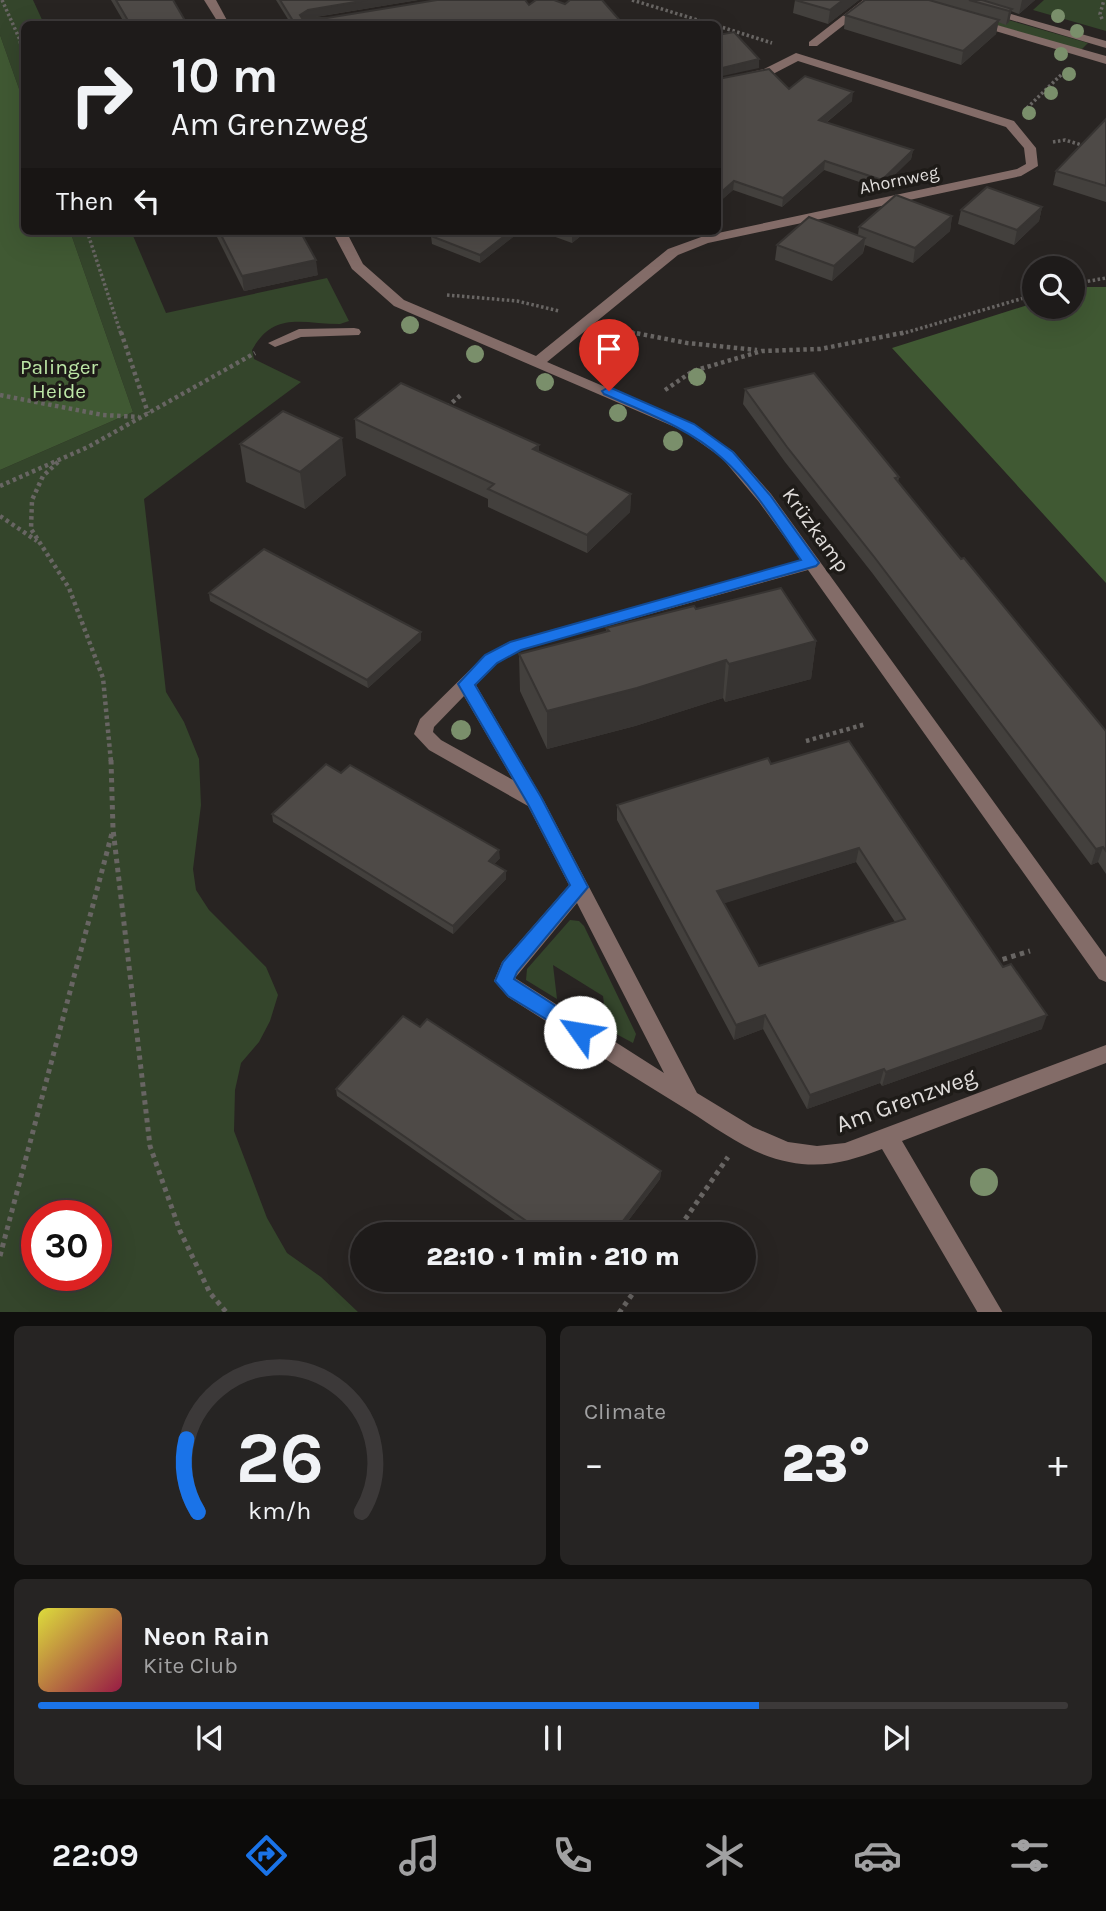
<!DOCTYPE html>
<meta charset="utf-8">
<style>
body{margin:0;font-family:Karla,sans-serif;background:#262423;color:#f1f3f6;height:100vh;display:flex;flex-direction:column;font-size:26px;white-space:nowrap}
*{box-sizing:border-box;margin:0}
p{font-size:23px;color:#a1a1a2}
.icon{flex:none;width:38px;height:38px;fill:none;stroke:currentColor;stroke-width:2;stroke-linecap:round;stroke-linejoin:round}
.map{position:relative;height:1312px;overflow:hidden}
.details{display:flex;flex-direction:column;gap:14px;padding:14px;background:#100f0e;flex:1}
.details>*{flex:none}
.hud{position:absolute;left:21px;top:21px;width:700px;height:214px;border-radius:10px;box-shadow:0 7px 28px #0002,0 0 0 2px #3c3939;background:#1e1b1a;color:#f1f3f6;overflow:hidden}
.fabs{position:absolute;left:1022px;top:256px;display:grid;gap:14px}
.fabs a{display:grid;place-items:center;width:63px;height:63px;border-radius:50%;background:#1e1b1a;box-shadow:0 7px 28px #0002,0 0 0 2px #3c3939;font-size:35px}
.speed{position:absolute;left:21px;top:1200px;display:flex;gap:14px;font-size:35px;font-weight:700;text-align:center}
.speed>*{display:grid;place-content:center;width:91px;height:91px;border-radius:50%;background:#1e1b1a;box-shadow:0 7px 28px #0002,0 0 0 2px #3c3939;line-height:1}
.speed .limit{border:10px solid #d22;background:#fff;color:#111}
.pin{position:absolute;display:grid;place-items:center;width:60px;height:60px;color:#fff;margin:-72px -30px;border-radius:50% 50% 50% 0;rotate:-45deg;box-shadow:0 0 7px #0007}
.pin .icon{rotate:45deg}
.me{position:absolute;width:77px;margin:-38px;rotate:302deg;stroke-linejoin:round;filter:drop-shadow(0 0 5px #0008)}
.turn{display:flex;align-items:center;gap:24px;height:147px;padding:0 35px;font-size:32px}
.turn .icon{width:91px;height:91px;stroke-width:2.5}
.turn b{display:block;font-size:49px;line-height:60px}
.then{display:flex;align-items:center;height:66px;padding:0 35px;background:#0003;gap:14px;font-size:26px}
.big{font-size:52px;font-weight:800;line-height:1.1}
.details .card{flex:1;display:flex;flex-direction:column;justify-content:center;gap:10px;min-width:0;padding:0 24px;border-radius:10px;background:#262423}
.details .dial{align-items:center;gap:0}
.dial svg{height:182px;overflow:visible;fill:none;stroke:#3c3939;stroke-width:7;stroke-linecap:round;text-anchor:middle}
.dial text{fill:#f1f3f6;stroke:none}
.song{display:flex;align-items:center;gap:21px}
.cover{width:84px;height:84px;border-radius:10px;background:linear-gradient(135deg,hsl(60 70% 55%),hsl(340 70% 35%))}
.played{height:7px;border-radius:4px;background:linear-gradient(90deg,#1a73e8 70%,#3c3939 70%)}
.keys{display:flex;justify-content:space-around;direction:ltr}
.heat{display:flex;justify-content:space-between;align-items:center;font-size:38px;direction:ltr}
.details .tiles{flex:1;display:grid;gap:14px;grid-template-columns:1fr 1fr}
.card:last-child{grid-column:span 2}
.trip{position:absolute;left:350px;top:1222px;width:406px;height:70px;border-radius:35px;background:#1e1b1a;box-shadow:0 7px 28px #0002,0 0 0 2px #3c3939;font-weight:800;line-height:70px;text-align:center}
.tabs{display:flex;height:112px;justify-content:space-around;align-items:center;background:#0c0b0a;color:#a1a1a2}
.tabs .icon{width:49px;height:49px}
.tabs .on{color:#1a73e8}
.tabs b{font-size:32px;color:#f1f3f6}
.map>svg:first-child{display:block}
.green{fill:#34452b;fill-rule:evenodd}
.forest{fill:#405933}
.lines{fill:none;stroke-linecap:round;stroke-linejoin:round}
.path-far2{stroke:#686563;stroke-width:3.5;stroke-dasharray:2.5 2.5;stroke-linecap:butt}
.path-far1{stroke:#686563;stroke-width:4.5;stroke-dasharray:3.5 3.5;stroke-linecap:butt}
.path{stroke:#686563;stroke-width:5;stroke-dasharray:4.5 4.5;stroke-linecap:butt}
.minor{fill:#836c68;fill-rule:evenodd}
.tree{fill:#7a8f6b}
.wall{fill:#43403d;fill-rule:evenodd}
.shaded-wall{fill:#373432}
.building{fill:#4e4a47;stroke:#373432;stroke-width:2;fill-rule:evenodd}
.route{fill:#1a73e8;stroke:#114b97;stroke-width:2}
.labels{text-anchor:middle;stroke-width:7;stroke-linejoin:round;paint-order:stroke}
.far-street-label{font-size:18px;fill:#dfdcda;stroke:#1e1b18}
.park-label{font-size:21px;fill:#bde7a7;stroke:#1e1b18}
.street-label{font-size:21px;fill:#dfdcda;stroke:#1e1b18}
.near-street-label{font-size:24px;fill:#dfdcda;stroke:#1e1b18}
</style>
<div class="map">
<svg width="1106" height="1313" viewBox="0 0 1106 1313">
<rect width="100%" height="100%" fill="#282422"/>
<g class="green">
<polygon points="0,0 33,0 44,24 24,24 24,103 0,35"/>
<polygon points="939,0 1088,43 1081,50 928,5"/>
<polygon points="1044,0 1106,0 1106,31 1033,10"/>
<path d="M70 231H131L166 313 327 278 349 321 340 324C303 324 274 310 252 350L254 359 301 382 144 499 166 692 184 722 199 759 201 805 193 869 196 890 209 910 266 967 278 995 270 1021 259 1042 241 1063 235 1090 234 1131 267 1218 287 1253 321 1277 358 1312H0V470L133 412ZM37 1216H96V1276H37Z"/>
<polygon points="570,920 579,921 584,926 636,1034 633,1043 607,1029 603,996 553,965 557,999 526,980 527,969"/>
</g>
<g class="forest">
<polygon points="0,35 24,103 24,231 70,231 133,412 0,470"/>
<polygon points="1085,287 1106,287 1106,583 892,348 1034,303 1034,306 1073,306 1073,291"/>
</g>
<g class="lines">
<g class="path-far2">
<polyline points="2,0 20,40 24,69"/>
<polyline points="632,0 711,24"/>
<polyline points="1102,19 1100,14 1104,0"/>
<polyline points="718,26 772,43"/>
<polyline points="1027,108 1063,73"/>
<polyline points="1053,142 1065,140 1085,146"/>
<polyline points="87,231 121,334"/>
<polyline points="1073,284 1106,278"/>
<polyline points="447,295 517,301 559,311"/>
<polyline points="618,329 638,334"/>
<polyline points="901,334 1034,295"/>
</g>
<g class="path-far1">
<polyline points="121,332 148,413"/>
<polyline points="630,332 687,343 757,350"/>
<polyline points="665,390 693,371 762,351 820,349 907,332"/>
<polyline points="0,395 103,415 139,417"/>
<polyline points="447,407 462,394"/>
<polyline points="58,462 43,476 32,500 31,529 69,588 103,678 111,762"/>
<polyline points="0,486 88,447 255,353"/>
<polyline points="0,516 37,541"/>
<polyline points="806,741 866,724"/>
</g>
<g class="path">
<polyline points="111,760 113,829 150,1146 180,1231 210,1293 227,1313"/>
<polyline points="994,962 1030,951"/>
<polyline points="675,1234 728,1157"/>
<polyline points="0,1256 112,833"/>
<polyline points="619,1313 643,1279"/>
</g>
<g class="minor">
<polygon points="204,0 216,0 229,24 219,24"/>
<polygon points="863,0 876,0 817,46 809,46 809,42"/>
<polygon points="944,0 962,0 1106,41 1106,48"/>
<polygon points="976,19 1106,56 1106,64 972,24 970,22"/>
<path d="M796 53 1014 121 1036 148 1038 166 1021 176 708 243 678 255 547 362 694 425 734 452 771 494 1106 957V982L1099 979 808 570 521 650 497 663 476 685 544 801 697 1093 753 1127 788 1142 817 1146 845 1143 1106 1045V1063L902 1141 1003 1313H978L882 1149C850 1161 823 1169 789 1162 753 1156 719 1130 689 1111 628 1074 568 1035 508 997L494 981 502 962 569 885 528 806 429 750 414 734 420 719 485 655 509 642 801 560 759 502 722 458 684 431 394 306 352 269 332 231H346L363 264 404 300 536 356 668 249 704 236 1017 169 1026 164 1024 148 1006 127 798 61 773 74 718 86V80L764 69ZM464 696 513 780 441 740 433 732 434 727ZM577 903 664 1073 515 978Z"/>
<polygon points="354,328 359,329 361,332 359,335 301,337 275,347 268,343 299,329"/>
</g>
</g>
<g class="tree">
<circle cx="1058" cy="16" r="7"/>
<circle cx="1077" cy="31" r="7"/>
<circle cx="1061" cy="54" r="7"/>
<circle cx="1069" cy="74" r="7"/>
<circle cx="1051" cy="93" r="7"/>
<circle cx="1029" cy="113" r="7"/>
<circle cx="410" cy="325" r="9"/>
<circle cx="475" cy="354" r="9"/>
<circle cx="697" cy="377" r="9"/>
<circle cx="545" cy="382" r="9"/>
<circle cx="618" cy="413" r="9"/>
<circle cx="673" cy="441" r="10"/>
<circle cx="461" cy="730" r="10"/>
<circle cx="984" cy="1182" r="14"/>
</g>
<g class="wall">
<polygon points="111,0 173,0 187,24 125,24"/>
<polygon points="276,0 418,0 310,18 327,18 529,5 623,24 291,24"/>
<polygon points="795,0 859,0 828,24 793,13"/>
<polygon points="865,0 1035,0 1019,14 1011,11 1009,22 1006,25 998,22 996,34 961,65 844,29 845,15"/>
<polygon points="718,79 789,89 852,101 826,123 913,150 911,159 880,189 824,170 782,207 733,190 718,203"/>
<polygon points="1106,119 1106,202 1053,185 1056,171"/>
<polygon points="1042,207 1039,221 1014,245 958,224 961,210"/>
<polygon points="952,216 950,231 913,263 865,245 863,253 832,281 775,260 777,245 858,235 859,227"/>
<polygon points="214,231 300,231 318,275 244,291"/>
<polygon points="438,231 513,231 513,237 480,263 432,244 431,236"/>
<polygon points="539,231 587,231 572,243"/>
<polygon points="745,389 899,477 898,482 961,559 1106,731 1106,874 1098,862 1091,865 873,574 785,462 743,404"/>
<polygon points="355,419 539,445 539,452 631,494 630,512 587,553 488,507 488,499 356,438"/>
<polygon points="240,444 346,475 305,509 246,482"/>
<polygon points="209,593 421,632 421,640 368,688 210,601"/>
<polygon points="696,609 816,641 811,679 725,702 723,698 635,726 547,749 520,691 519,654 606,632 606,628"/>
<path d="M849 741 1042 1029 882 1086 880 1083 807 1109 763 1029 734 1040 617 820V805L771 764ZM856 862 895 922 759 966 724 903Z"/>
<polygon points="272,814 500,858 494,864 506,879 453,934 273,822"/>
<polygon points="420,1027 661,1171 660,1179 618,1234 535,1234 337,1096 336,1089"/>
</g>
<g class="shaded-wall">
<polygon points="367,0 418,0 309,18 300,23 300,15 308,10"/>
<polygon points="843,0 859,0 828,24 830,10"/>
<polygon points="1022,0 1035,0 1019,14"/>
<polygon points="1012,9 1009,22 1006,25 1009,11"/>
<polygon points="999,20 996,34 961,65 963,51"/>
<polygon points="759,59 759,68 718,77 718,69"/>
<polygon points="853,92 852,101 818,129 819,120"/>
<polygon points="913,150 911,159 880,189 882,180"/>
<polygon points="825,161 824,170 782,207 783,198"/>
<polygon points="734,181 733,190 718,203 718,195"/>
<polygon points="1042,207 1039,221 1014,245 1017,230"/>
<polygon points="952,216 950,231 913,263 915,248"/>
<polygon points="511,231 513,231 513,237 480,263 480,255"/>
<polygon points="575,231 587,231 572,243 572,234"/>
<polygon points="865,238 863,253 832,281 834,266"/>
<polygon points="316,260 318,275 244,291 242,276"/>
<polygon points="342,438 346,475 305,509 300,472"/>
<polygon points="539,445 539,463 533,449"/>
<polygon points="631,494 630,512 587,553 587,535"/>
<polygon points="421,632 421,640 368,688 367,680"/>
<polygon points="816,641 811,679 725,702 729,664"/>
<polygon points="726,660 723,698 635,726 547,749 547,711"/>
<polygon points="1103,847 1098,862 1091,865 1096,849"/>
<polygon points="859,848 856,862 716,906 717,891"/>
<polygon points="499,850 500,858 489,869 489,861"/>
<polygon points="506,871 506,879 453,934 453,926"/>
<polygon points="765,1015 763,1029 734,1040 736,1025"/>
<polygon points="1047,1015 1042,1029 882,1086 886,1072"/>
<polygon points="884,1069 880,1083 807,1109 810,1095"/>
<polygon points="661,1171 660,1179 618,1234 613,1234"/>
</g>
<g class="building">
<polygon points="116,0 173,0 187,24 130,24"/>
<polygon points="280,0 367,0 308,10 300,15 302,18 327,18 437,0 525,0 529,5 536,0 554,0 565,4 570,0 602,0 623,24 295,24"/>
<polygon points="795,0 843,0 830,10"/>
<polygon points="865,0 929,0 999,20 963,51 845,15"/>
<polygon points="969,0 982,0 1012,9 1009,11"/>
<polygon points="734,32 759,59 718,69 718,74 718,35"/>
<polygon points="769,69 789,89 805,76 853,92 819,120 913,150 882,180 825,161 783,198 734,181 718,195 718,79"/>
<polygon points="1106,119 1106,186 1056,171"/>
<polygon points="987,187 1042,207 1017,230 961,210"/>
<polygon points="896,195 952,216 915,248 859,227"/>
<polygon points="809,217 865,238 834,266 777,245"/>
<polygon points="219,231 300,231 316,260 242,276"/>
<polygon points="438,231 511,231 480,255 431,236"/>
<polygon points="564,231 575,231 572,234"/>
<polygon points="814,373 899,477 895,478 961,559 964,558 1106,731 1106,851 1103,847 1096,849 875,558 787,447 745,389"/>
<polygon points="401,383 539,445 533,449 631,494 587,535 488,489 494,484 355,419"/>
<polygon points="283,411 342,438 300,472 240,444"/>
<polygon points="264,549 421,632 367,680 209,593"/>
<polygon points="781,588 816,641 729,664 726,660 637,688 547,711 519,654 609,631 606,628 694,606 696,609"/>
<path d="M849 741 1003 967 1011 964 1047 1015 886 1072 884 1069 810 1095 765 1015 736 1025 617 805 768 758 771 764ZM859 848 905 919 759 966 717 891Z"/>
<polygon points="326,764 341,773 350,765 499,850 489,861 506,871 453,926 272,814"/>
<polygon points="403,1016 420,1027 427,1019 661,1171 613,1234 545,1234 336,1089"/>
</g>
<path class="route" d="M609 387 694 424 733 452 770 495 819 563 816 566 521 650 497 663 475 685 541 797 588 887 517 972 514 979 587 1026 590 1032 587 1037 580 1040 508 996 495 981 503 962 570 885 528 804 458 684 485 655 510 642 801 560C777 526 754 486 722 458 689 428 644 412 604 394L602 391Z"/>
<g class="labels">
<g class="far-street-label">
<text transform="translate(899 180) rotate(-12)" y="6">Ahornweg</text>
</g>
<g class="park-label">
<text x="59" y="374">Palinger<tspan x="59" dy="24">Heide</tspan></text>
</g>
<g class="street-label">
<text transform="translate(816 530) rotate(54)" y="7">Krüzkamp</text>
</g>
<g class="near-street-label">
<text transform="translate(906 1100) rotate(-20)" y="8">Am Grenzweg</text>
</g>
</g>
</svg>
<div class="fabs">
<a><svg class="icon" aria-label="search" viewBox="0 0 24 24"><circle cx="10" cy="10" r="6"/><path d="M15 15l6 6"/></svg></a>
</div>
<div class="speed"><div class="limit">30</div></div>
<div class="pin" style="left:609px;top:391px;background:#d93025"><svg class="icon" aria-label="arrive" viewBox="0 0 24 24"><path d="M6 21V4h12l-3 4 3 4H6"/></svg></div>
<svg class="me" style="left:580px;top:1032px" viewBox="-20 -20 40 40"><circle r="19" fill="#fff"/><path d="M0-13L10 11 0 6-10 11z" fill="#1a73e8"/></svg>
<div class="trip">22:10 · 1 min · 210 m</div>
<div class="hud">
<div class="turn"><svg class="icon" aria-label="right" viewBox="0 0 24 24"><path d="M7 20v-9h11M14 6l5 5-5 5"/></svg><div><b>10 m</b>Am Grenzweg</div></div>
<div class="then">Then<svg class="icon" aria-label="left" viewBox="0 0 24 24"><path d="M17 20v-9H6M10 6l-5 5 5 5"/></svg></div>
</div>
</div>
<section class="details">
<div class="tiles">
<div class="card dial"><svg viewBox="0 0 100 80">
<path d="M14 69A42 42 0 1 1 86 69"/>
<path d="M14 69A42 42 0 0 1 9 37" stroke="#1a73e8"/>
<text x="50" y="56" font-size="32" font-weight="700">26</text>
<text x="50" y="72" font-size="11">km/h</text>
</svg></div>
<div class="card"><p>Climate</p>
<div class="heat"><a>−</a><b class="big">23°</b><a>+</a></div>
</div>
<div class="card">
<div class="song"><i class="cover"></i><div><b>Neon Rain</b><p>Kite Club</p></div></div>
<div class="played"></div>
<div class="keys"><svg class="icon" aria-label="previous" viewBox="0 0 24 24"><path d="M18 5L8 12l10 7zM5 5v14"/></svg><svg class="icon" aria-label="pause" viewBox="0 0 24 24"><path d="M8 5v14M16 5v14"/></svg><svg class="icon" aria-label="next" viewBox="0 0 24 24"><path d="M6 5l10 7-10 7zM19 5v14"/></svg></div>
</div>
</div>
</section>
<nav class="tabs">
<b>22:09</b>
<svg class="icon on" aria-label="directions" viewBox="0 0 24 24"><path d="M12 3l9 9-9 9-9-9zM9 14v-3h6M13 9l2 2-2 2"/></svg>
<svg class="icon" aria-label="music" viewBox="0 0 24 24"><path d="M9 18V5l10-2v13"/><circle cx="6" cy="18" r="3"/><circle cx="16" cy="16" r="3"/></svg>
<svg class="icon" aria-label="phone" viewBox="0 0 24 24"><path d="M5 4h4l2 5-3 2q2 4 5 5l2-3 5 2v4C11 20 4 13 5 4z"/></svg>
<svg class="icon" aria-label="climate" viewBox="0 0 24 24"><path d="M12 3v18M4 7l16 10M4 17L20 7"/></svg>
<svg class="icon" aria-label="car" viewBox="0 0 24 24"><path d="M5 17H2v-5l4-1 3-4h7l3 4 3 1v5h-3M9 17h6M6 11h13"/><circle cx="7" cy="17" r="2"/><circle cx="17" cy="17" r="2"/></svg>
<svg class="icon" aria-label="filters" viewBox="0 0 24 24"><path d="M4 7h16M4 17h16"/><circle cx="9" cy="7" r="2"/><circle cx="15" cy="17" r="2"/></svg>
</nav>
